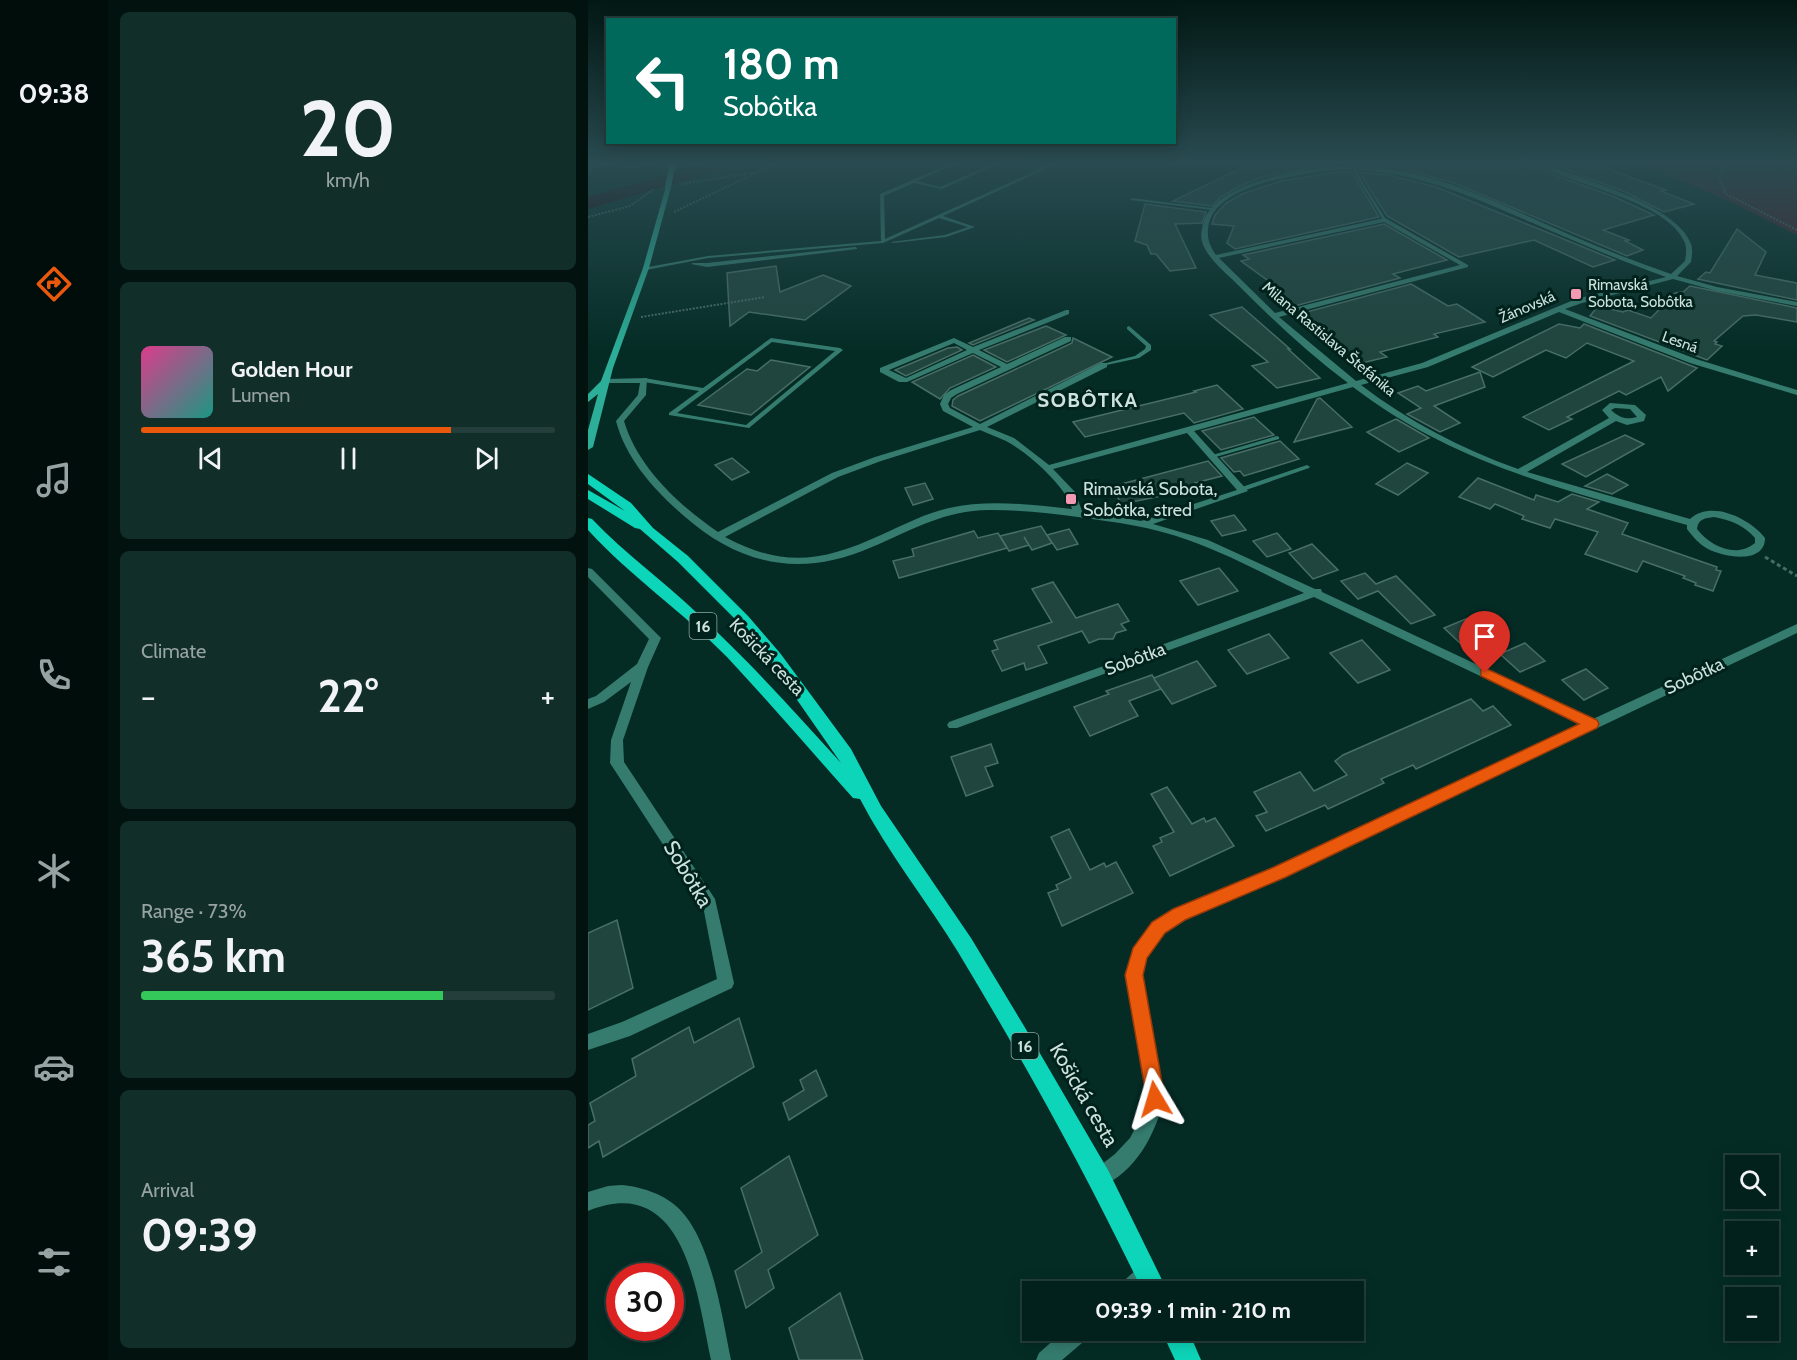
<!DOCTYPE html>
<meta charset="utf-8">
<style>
body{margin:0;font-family:Cabin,sans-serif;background:#112e29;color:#f1f3f6;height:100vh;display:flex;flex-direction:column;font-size:22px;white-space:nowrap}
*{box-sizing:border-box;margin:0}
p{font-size:20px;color:#97a3a3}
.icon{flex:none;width:33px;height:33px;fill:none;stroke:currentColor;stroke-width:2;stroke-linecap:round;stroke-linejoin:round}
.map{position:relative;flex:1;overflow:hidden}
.drawer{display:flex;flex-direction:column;gap:12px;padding:12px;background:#02120f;width:480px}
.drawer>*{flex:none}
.top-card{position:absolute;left:18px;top:18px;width:570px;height:126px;border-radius:0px;box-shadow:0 3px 15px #0003,0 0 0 2px #243e3b;background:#00695c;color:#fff;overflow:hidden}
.buttons{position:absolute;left:1137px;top:1155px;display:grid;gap:12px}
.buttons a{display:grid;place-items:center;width:54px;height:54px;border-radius:0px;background:#03211c;box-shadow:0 3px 15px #0003,0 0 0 2px #243e3b;font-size:30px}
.speed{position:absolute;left:18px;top:1263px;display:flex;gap:12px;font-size:30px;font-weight:700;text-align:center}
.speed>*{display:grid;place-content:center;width:78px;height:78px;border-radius:50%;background:#03211c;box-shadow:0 3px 15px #0003,0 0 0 2px #243e3b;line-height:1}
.speed .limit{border:9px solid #d22;background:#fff;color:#111}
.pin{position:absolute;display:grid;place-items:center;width:51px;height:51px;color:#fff;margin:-62px -26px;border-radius:50% 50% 50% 0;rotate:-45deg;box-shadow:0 0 6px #0007}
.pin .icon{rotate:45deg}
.me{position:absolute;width:66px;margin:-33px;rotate:353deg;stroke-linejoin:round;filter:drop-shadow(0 0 4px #0008)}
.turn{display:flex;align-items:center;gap:21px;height:126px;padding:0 18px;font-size:27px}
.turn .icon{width:78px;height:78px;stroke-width:2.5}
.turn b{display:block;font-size:42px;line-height:51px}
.big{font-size:45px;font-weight:700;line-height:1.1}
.drawer .tile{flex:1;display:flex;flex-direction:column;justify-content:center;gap:9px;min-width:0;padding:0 21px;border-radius:9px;background:#112e29}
.drawer .dial{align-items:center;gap:0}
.dial b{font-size:78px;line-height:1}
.song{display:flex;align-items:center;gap:18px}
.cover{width:72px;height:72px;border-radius:9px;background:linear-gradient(135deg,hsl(330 70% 55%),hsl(170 70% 35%))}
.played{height:6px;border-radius:3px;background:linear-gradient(90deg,#ea580c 75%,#243e3b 75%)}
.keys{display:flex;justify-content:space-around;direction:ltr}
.heat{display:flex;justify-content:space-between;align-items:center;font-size:33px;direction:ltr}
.charge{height:9px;border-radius:4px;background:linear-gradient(90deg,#34c759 73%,#243e3b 0)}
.trip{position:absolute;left:434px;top:1281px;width:342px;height:60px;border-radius:0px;background:#03211c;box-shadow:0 3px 15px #0003,0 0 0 2px #243e3b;font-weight:700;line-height:60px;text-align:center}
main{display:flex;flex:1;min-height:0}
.tab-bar{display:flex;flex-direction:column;width:108px;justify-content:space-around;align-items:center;background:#010d0b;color:#97a3a3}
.tab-bar .icon{width:42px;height:42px}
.tab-bar .selected{color:#ea580c}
.tab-bar b{font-size:27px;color:#f1f3f6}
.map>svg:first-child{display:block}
.green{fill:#4d1e2c}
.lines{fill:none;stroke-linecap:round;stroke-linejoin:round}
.river{fill:#24010d;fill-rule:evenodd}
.building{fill:#20453e;stroke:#486e66;stroke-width:1.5}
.path-far1{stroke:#4a6b65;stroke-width:2;stroke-dasharray:2 1.5;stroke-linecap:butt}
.path{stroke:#4a6b65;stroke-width:3;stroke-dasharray:4 3;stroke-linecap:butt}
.lane{fill:#357c6f;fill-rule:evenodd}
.street{fill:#357c6f;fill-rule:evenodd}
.secondary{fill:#2cae98;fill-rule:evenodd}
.primary{fill:#0dd5b9;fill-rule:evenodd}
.secondary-bridge{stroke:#2cae98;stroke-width:6}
.route{fill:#ea580c;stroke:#983908;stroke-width:1.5}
.poi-dot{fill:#f19ab1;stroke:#00221c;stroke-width:2}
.labels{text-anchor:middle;stroke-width:6;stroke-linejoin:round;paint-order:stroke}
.far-poi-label{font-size:15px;fill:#cee2dd;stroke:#00221c;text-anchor:start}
.far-street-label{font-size:15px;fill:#cee2dd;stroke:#00221c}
.shield{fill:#00221c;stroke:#90a8a3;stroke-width:1.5}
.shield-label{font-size:16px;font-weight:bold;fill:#cee2dd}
.poi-label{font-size:18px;fill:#cee2dd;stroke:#00221c;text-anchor:start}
.street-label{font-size:18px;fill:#cee2dd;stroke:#00221c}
.far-district-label{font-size:20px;font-weight:bold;letter-spacing:1.5px;fill:#cee2dd;stroke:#00221c}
.near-street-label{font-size:21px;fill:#cee2dd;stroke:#00221c}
</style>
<main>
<nav class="tab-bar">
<b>09:38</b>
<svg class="icon selected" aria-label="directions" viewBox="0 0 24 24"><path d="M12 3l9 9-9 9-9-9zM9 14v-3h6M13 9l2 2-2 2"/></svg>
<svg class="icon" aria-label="music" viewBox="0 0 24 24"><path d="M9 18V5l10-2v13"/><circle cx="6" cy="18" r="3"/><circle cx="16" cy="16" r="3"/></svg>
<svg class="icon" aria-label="phone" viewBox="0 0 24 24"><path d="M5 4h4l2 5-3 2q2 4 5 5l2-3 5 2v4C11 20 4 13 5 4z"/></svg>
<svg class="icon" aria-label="climate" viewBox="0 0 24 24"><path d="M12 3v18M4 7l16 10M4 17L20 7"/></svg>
<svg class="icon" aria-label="car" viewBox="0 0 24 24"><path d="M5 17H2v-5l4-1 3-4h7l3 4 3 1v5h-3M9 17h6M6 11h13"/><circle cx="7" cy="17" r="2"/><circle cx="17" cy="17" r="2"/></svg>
<svg class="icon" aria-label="filters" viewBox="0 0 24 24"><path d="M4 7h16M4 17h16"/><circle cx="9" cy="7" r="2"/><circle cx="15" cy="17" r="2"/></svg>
</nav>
<section class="drawer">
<div class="tile dial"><b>20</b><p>km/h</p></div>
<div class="tile">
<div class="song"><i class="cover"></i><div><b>Golden Hour</b><p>Lumen</p></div></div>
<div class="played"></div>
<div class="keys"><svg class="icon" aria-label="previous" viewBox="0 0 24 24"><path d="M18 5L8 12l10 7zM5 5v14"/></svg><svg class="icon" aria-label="pause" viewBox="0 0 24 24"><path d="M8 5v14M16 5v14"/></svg><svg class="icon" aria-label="next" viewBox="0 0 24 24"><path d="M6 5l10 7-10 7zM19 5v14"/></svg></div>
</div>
<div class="tile"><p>Climate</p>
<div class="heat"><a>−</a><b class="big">22°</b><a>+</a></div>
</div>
<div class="tile"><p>Range · 73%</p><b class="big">365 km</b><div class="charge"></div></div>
<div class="tile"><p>Arrival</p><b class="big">09:39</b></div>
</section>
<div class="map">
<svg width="1209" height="1360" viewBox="0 0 1209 1360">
<rect width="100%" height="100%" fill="#042c25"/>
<polygon class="green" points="1051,162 1209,162 1209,235 1141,201"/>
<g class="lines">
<polygon class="river" points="123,162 150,162 147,166 0,209 0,197"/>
</g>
<g class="building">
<polygon points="684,162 728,162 733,166 675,177 652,186 633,197 624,206 585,201 649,170"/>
<polygon points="781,162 943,162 961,173 1027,197 1066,215 1015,230 1041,240 1037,241 1055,250 1039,256 866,183 811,168 774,164"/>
<polygon points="958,162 1001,162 1078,190 1073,191 1106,204 1076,212 1037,192"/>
<polygon points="750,172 764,172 791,217 647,249 639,243 646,226 624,224 627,215 638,203 654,194 693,181"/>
<polygon points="771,172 800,175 848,187 1027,260 1005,267 946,240 871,257 799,216"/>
<polygon points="557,204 618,212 614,223 587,224 608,268 582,271 568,254 563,254 559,245 547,241"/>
<polygon points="796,224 859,260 805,274 812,278 703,307 686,292 694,291 653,261 661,259 655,255"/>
<polygon points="1149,229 1178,252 1167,275 1209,283 1209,300 1110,279 1118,272 1122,273"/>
<polygon points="188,266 192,292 235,275 263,286 217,320 161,312 142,326 139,273"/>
<polygon points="823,284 860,306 869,304 897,322 846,334 850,337 792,352 799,357 774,363 741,341 711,314"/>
<polygon points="1102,286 1209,308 1209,322 1168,315 1155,316 1126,341 1129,342 1127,344 1134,346 1119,360 1002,316 1010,306 1035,312 1040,310 1063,318 1087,293 1095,292"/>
<polygon points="654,307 702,349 700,349 732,378 689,388 664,366 680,362 622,315"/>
<polygon points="441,318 446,320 385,345 381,343"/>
<polygon points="971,324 992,328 996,324 1109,368 1080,391 1073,377 1038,395 1031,391 979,417 984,419 961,430 935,417 1046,361 999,343 978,358 958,350 905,377 884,367"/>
<polygon points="458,326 478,335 419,362 396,350"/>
<polygon points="485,338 524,357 392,421 364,406 365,400 370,396 484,343"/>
<polygon points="369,347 374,350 318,376 307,370 360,348"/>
<polygon points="385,355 408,367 362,388 352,399 324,382"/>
<polygon points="183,360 222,367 163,415 110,405 159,369 169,371"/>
<polygon points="892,372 897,387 846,406 872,423 852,432 819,414 833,408 810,393 830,386 838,391"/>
<polygon points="629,385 655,409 606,423 596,413 497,437 485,422 608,392 606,391"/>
<polygon points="732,398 764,427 706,442 729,399"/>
<polygon points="666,417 686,435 633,450 614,431"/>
<polygon points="808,419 841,438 811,452 779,432"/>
<polygon points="1037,435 1056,444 998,477 974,464"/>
<polygon points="692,441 711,459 656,476 652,471 646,472 633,458"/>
<polygon points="144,458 161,472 144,480 127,465"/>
<polygon points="620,461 634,476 607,483 611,487 593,492 534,504 522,487"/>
<polygon points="819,463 840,473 810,495 788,484"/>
<polygon points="1019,474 1040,485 1024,494 997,486"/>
<polygon points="890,478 946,500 948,495 970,502 984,494 1011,502 999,509 1040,523 1034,534 1129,567 1128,570 1133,571 1125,591 1107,585 1108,583 1095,578 1097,576 1055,561 1049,572 997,554 1010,532 967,519 962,528 934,519 936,516 907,504 902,509 871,497"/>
<polygon points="337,483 345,499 325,505 317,488"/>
<polygon points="646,515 658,530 634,536 623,521"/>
<polygon points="453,526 464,543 444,550 436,537 441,545 421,551 412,536"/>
<polygon points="481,529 490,544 469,550 459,535"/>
<polygon points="386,531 390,538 410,533 419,548 311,578 305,561 326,556 324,549"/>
<polygon points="689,533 703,549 679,557 665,541"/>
<polygon points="724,544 750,570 725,579 701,553"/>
<polygon points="631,568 650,591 610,605 592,581"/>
<polygon points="777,573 788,584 808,576 847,615 823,624 790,591 770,599 753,581"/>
<polygon points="465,582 488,618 530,604 541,621 533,624 538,630 528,633 525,639 511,639 501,643 494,631 450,646 459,663 438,670 436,663 414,671 404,651 410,649 406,641 464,622 444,589"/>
<polygon points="880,618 899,635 874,645 856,628"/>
<polygon points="681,634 701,658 659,674 640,650"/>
<polygon points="774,640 802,670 770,683 742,653"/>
<polygon points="937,643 957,661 932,672 912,654"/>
<polygon points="609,661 628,686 584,704 566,679 573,689 541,701 550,716 502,736 486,707 521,694 518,691 564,675 566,678"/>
<polygon points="998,669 1020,688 996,700 974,680"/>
<polygon points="883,699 895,711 905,706 923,725 828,769 825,765 793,779 796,783 740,809 737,805 678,831 668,816 679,812 666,792 712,772 726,791 759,775 747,761 755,755"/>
<polygon points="403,744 410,763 397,767 405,786 378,796 363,757"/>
<polygon points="579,787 604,824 616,818 618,822 627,818 646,846 582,876 565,846 574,842 572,838 586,832 563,794"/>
<polygon points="481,829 502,870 516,863 518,867 528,862 545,893 474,926 460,893 470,889 468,885 483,878 463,837"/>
<polygon points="29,920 45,988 0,1010 0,933"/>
<polygon points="151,1018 166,1067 15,1157 11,1141 0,1148 0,1125 7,1121 2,1103 48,1076 44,1059 101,1027 106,1043"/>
<polygon points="228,1070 239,1096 201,1120 195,1103 216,1090 212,1080"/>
<polygon points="201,1156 230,1235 180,1270 186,1288 158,1308 147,1271 174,1252 153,1188"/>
<polygon points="252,1293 275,1360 211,1360 201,1328"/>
</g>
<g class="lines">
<g class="path-far1">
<polyline points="1137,162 1131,178 1138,194 1209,230"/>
<polyline points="36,168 71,162"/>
<polyline points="94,184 170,172"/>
<polyline points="86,212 191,162"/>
<polyline points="0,217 42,206 66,189"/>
<polyline points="53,317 177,297"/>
</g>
<polyline class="path" points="1177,557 1209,576"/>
<g class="lane">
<polygon points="21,162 27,162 0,171 0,169"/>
<polygon points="366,162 371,162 329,181 352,187 410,162 415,162 354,189 326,183 296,196 297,239 468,162 473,162 355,216 387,227 358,237 305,243 303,242 357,235 380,227 351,218 295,243 120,258 58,270 55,268 120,256 293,241 292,194"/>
<polygon points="763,167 766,168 799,221 795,220"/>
<polygon points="544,198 624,208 626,209 624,210 542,200"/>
<polygon points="267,247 269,248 269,249 119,267 103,264 105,263 119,263"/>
<polygon points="541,326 563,345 563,350 551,358 514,366 514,364 547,356 557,349 558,346 539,329 539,327"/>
<path d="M183 338 252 348 255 350 161 428 81 415V413L111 391 56 382 53 380 56 378 115 388ZM184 342 247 351 158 425 89 413Z"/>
<polygon points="689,436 691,437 691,439 624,458 621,456"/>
<polygon points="719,465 722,467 721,468 658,490 652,490 651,488"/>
</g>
<g class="street">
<path d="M945 162H952C990 178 1089 204 1103 244 1105 249 1104 256 1103 262L1089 276 1129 287 1209 302V306L1129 291 1085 279 994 303 977 309 1108 359 1209 390V395L1102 363 971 312 840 367 773 385C820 421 874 449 930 469L1021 418 1014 410 1022 403 1047 405 1058 415 1056 421 1039 425 1028 421 939 472 1102 519C1123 499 1163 519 1177 538 1177 565 1135 557 1120 549 1111 544 1105 537 1099 529V525C981 491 865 464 765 387L606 431 660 491 565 524 620 540 727 589H733L734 592 1005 719 1209 624V633L697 877 596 920 576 932 566 943 558 956 554 975 576 1099C567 1135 548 1172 512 1187L505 1185 503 1178 505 1171 527 1154 542 1138 555 1113 558 1099 538 975 546 949 566 922 586 910 687 867 993 724 726 597 369 728H361L359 725 361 722 716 593C678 575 640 554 600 540 565 527 527 522 490 517 462 513 433 510 404 510 359 509 324 530 284 547 213 578 153 566 96 516 66 490 38 459 28 421L50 395 52 383H18L14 381 18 379 59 378 58 395 36 421C50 468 91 505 130 532L244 473 287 457 385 427 355 411 352 404 356 395 363 390 413 367 385 353 319 382H311L292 372V368L366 338 385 347 478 310H481V314L391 350 419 364 477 337H483V341L369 394 363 398 360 404 362 408 392 424 513 363H519V367L399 427 426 438 461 465 760 383C720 353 684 319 649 284 636 271 620 259 614 242 613 237 613 233 614 229 619 180 724 167 763 166 781 166 799 168 817 172 861 180 903 200 944 218 990 239 1036 258 1083 274L1097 261C1098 255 1099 249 1097 243 1079 199 982 186 945 162ZM747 170C821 167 879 195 945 223 989 242 1033 261 1078 277L988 299 834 363 768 381 691 317 880 267V265L797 218 628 255C622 246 619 239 620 229 624 184 712 174 747 170ZM796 222 872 265 687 313 631 258ZM366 343 379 350 318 378 301 370ZM1027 408 1042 409 1049 417C1038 420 1032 418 1023 410ZM392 430C400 434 410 437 418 441 439 452 479 487 484 509 444 505 402 499 361 508 338 513 315 525 293 535 234 562 195 568 137 537L250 477 293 461ZM599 433 649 490 553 521 494 511 487 492 465 469ZM1126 517C1142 520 1156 525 1167 538V543C1148 559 1122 546 1109 529 1110 519 1117 518 1126 517Z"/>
<polygon points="0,568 4,569 73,638 60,667 35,740 36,762 127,899 146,983 144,988 42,1036 0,1050 0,1034 34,1022 129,979 115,906 22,763 23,740 43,682 16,702 0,709 0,699 8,696 49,664 61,639 0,577"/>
<path d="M33 1185C51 1186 75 1194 88 1206 123 1236 134 1317 143 1360H123C109 1296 98 1171 0 1211V1192L20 1186Z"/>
<path d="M559 1264 566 1267 569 1274 566 1281 554 1292H529C534 1280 548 1269 559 1264Z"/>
<polygon points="477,1330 504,1330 501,1337 474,1360 448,1360 451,1353"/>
</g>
<polygon class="secondary" points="78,186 83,187 61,268 25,368 5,447 0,450 0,430 10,394 0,402 0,394 13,381 55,268"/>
<g class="primary">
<path d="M0 474 43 503 65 528 100 556 160 616 192 653 263 749 293 806 383 938 436 1026 520 1170 580 1292H555C499 1175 437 1063 370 952 339 901 300 853 272 799L265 798C223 751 182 703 139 657 95 612 42 576 0 530V518L4 519C37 554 76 581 110 614 161 661 207 712 253 763L182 661 150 622 90 562 52 529 47 528 0 499V490L37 511 0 484Z"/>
<polygon points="573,1330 600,1330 613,1360 587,1360"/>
</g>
<polyline class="secondary-bridge" points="80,187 84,167"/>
</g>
<linearGradient id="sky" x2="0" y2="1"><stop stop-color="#021814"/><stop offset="0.46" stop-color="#294b51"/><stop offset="1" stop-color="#294b51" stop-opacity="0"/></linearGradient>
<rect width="1209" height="352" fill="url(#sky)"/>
<polygon class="route" points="897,668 1009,720 1011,724 1009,728 698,877 597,920 577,933 559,958 555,975 577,1099 574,1106 567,1109 560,1106 537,975 545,948 564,922 585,909 686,867 991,724 893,676 893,669"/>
<g class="poi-dot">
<rect x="982" y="288" width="12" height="12" rx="3"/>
<rect x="477" y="493" width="12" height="12" rx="3"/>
</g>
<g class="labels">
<g class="far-poi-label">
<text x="1000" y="290">Rimavská<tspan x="1000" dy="17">Sobota, Sobôtka</tspan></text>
</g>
<g class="far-street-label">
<text transform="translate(939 307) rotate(-23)" y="5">Žánovská</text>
<text transform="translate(741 339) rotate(40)" y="5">Milana Rastislava Štefánika</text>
<text transform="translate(1092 342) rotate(20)" y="5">Lesná</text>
</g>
<g class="shield">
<rect x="101.5" y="613" width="27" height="26" rx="4.5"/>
<rect x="423.5" y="1033" width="27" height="26" rx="4.5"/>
</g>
<g class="shield-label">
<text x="115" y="632">16</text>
<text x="437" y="1052">16</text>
</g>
<g class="poi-label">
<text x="495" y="495">Rimavská Sobota,<tspan x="495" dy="21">Sobôtka, stred</tspan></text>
</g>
<g class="street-label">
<text transform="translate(179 657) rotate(46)" y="6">Košická cesta</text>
<text transform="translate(547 659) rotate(-20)" y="6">Sobôtka</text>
<text transform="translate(1106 676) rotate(-25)" y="6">Sobôtka</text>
</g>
<g class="far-district-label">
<text x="500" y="407">SOBÔTKA</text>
</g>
<g class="near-street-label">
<text transform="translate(100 874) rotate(59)" y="7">Sobôtka</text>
<text transform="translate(496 1095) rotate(60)" y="7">Košická cesta</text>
</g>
</g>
</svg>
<div class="buttons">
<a><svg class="icon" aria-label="search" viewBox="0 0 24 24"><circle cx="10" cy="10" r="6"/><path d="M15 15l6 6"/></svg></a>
<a>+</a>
<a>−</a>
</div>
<div class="speed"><div class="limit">30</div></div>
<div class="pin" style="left:897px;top:673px;background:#d93025"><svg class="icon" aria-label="arrive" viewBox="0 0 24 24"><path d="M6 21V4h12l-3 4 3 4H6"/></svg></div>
<svg class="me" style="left:567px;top:1099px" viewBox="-20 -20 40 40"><path d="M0-17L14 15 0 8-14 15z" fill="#ea580c" stroke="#fff" stroke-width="4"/></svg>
<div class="trip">09:39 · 1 min · 210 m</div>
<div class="top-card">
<div class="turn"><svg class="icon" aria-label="left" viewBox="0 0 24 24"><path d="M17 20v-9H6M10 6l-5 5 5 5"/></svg><div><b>180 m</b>Sobôtka</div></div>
</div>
</div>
</main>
